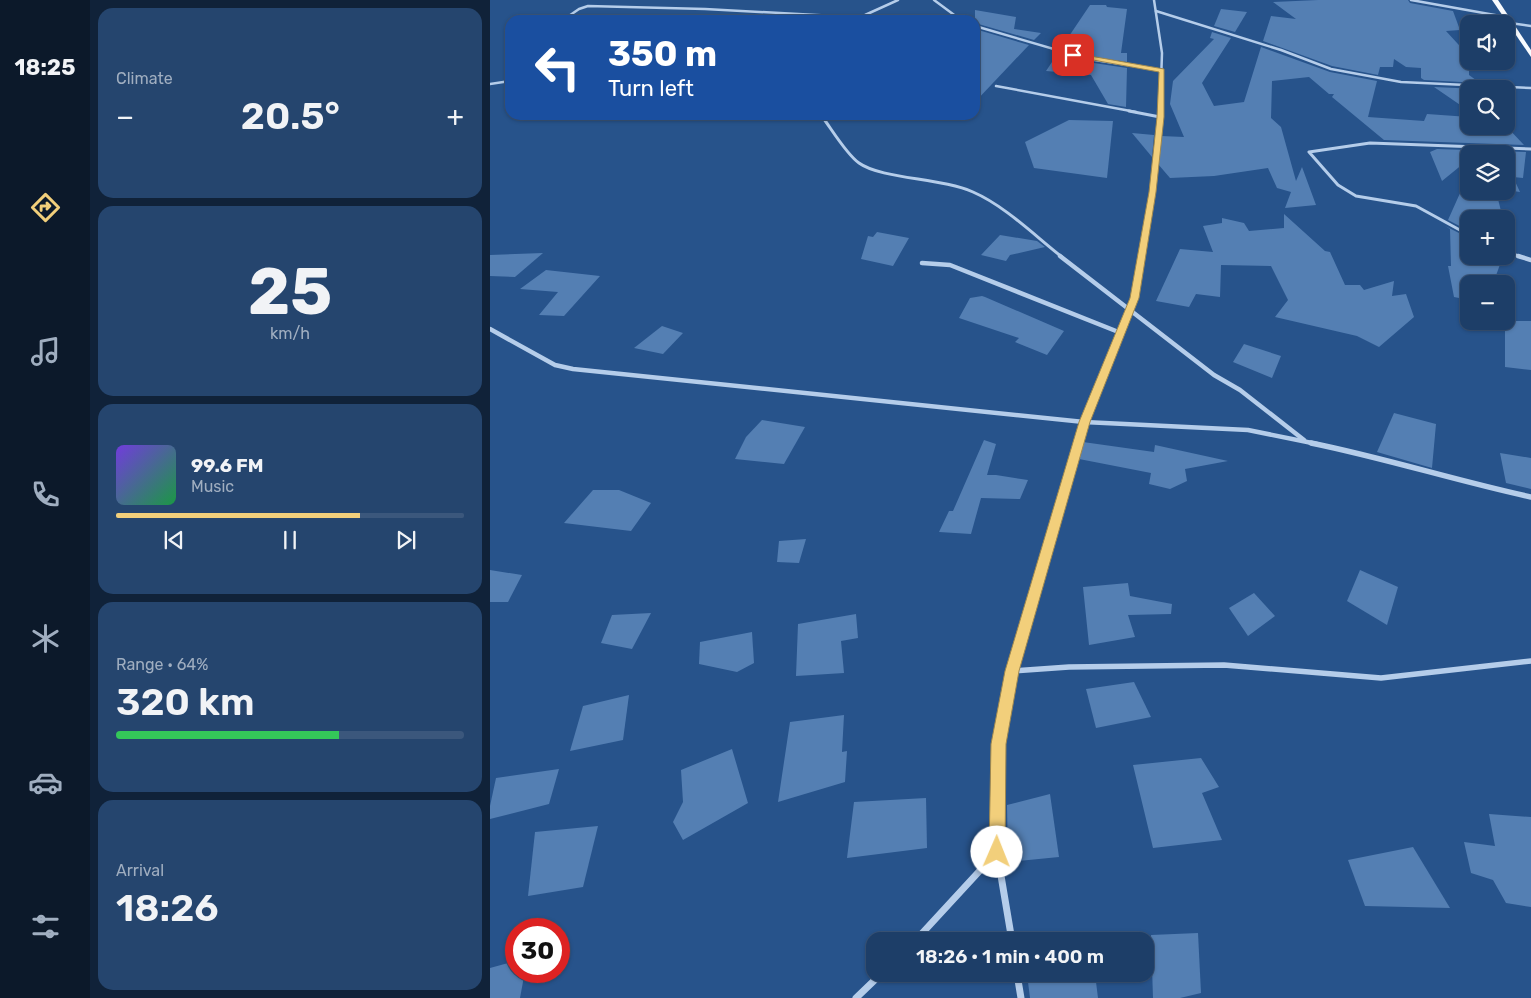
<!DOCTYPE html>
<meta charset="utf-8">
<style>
body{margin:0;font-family:Rubik,sans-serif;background:#25456e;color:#f1f3f6;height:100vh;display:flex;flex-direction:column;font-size:19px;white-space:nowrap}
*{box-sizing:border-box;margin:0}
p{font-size:16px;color:#a0aec0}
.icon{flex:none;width:28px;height:28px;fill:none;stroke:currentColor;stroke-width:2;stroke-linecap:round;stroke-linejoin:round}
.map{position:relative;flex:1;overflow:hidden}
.drawer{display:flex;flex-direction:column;gap:8px;padding:8px;background:#102239;width:400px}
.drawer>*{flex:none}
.guide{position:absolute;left:15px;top:15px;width:475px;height:105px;border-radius:15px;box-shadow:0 1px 4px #0004,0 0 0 1px #3b577c;background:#1a4fa0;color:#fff;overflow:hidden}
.fabs{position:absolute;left:970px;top:15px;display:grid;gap:10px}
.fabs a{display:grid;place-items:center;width:55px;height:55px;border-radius:10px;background:#1d3e68;box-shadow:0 1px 4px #0004,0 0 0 1px #3b577c;font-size:25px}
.speed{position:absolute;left:15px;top:918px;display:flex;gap:10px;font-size:25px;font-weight:700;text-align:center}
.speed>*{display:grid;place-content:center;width:65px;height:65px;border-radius:50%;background:#1d3e68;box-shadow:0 1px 4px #0004,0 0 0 1px #3b577c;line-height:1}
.speed .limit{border:8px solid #d22;background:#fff;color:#111}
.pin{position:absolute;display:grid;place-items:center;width:42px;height:42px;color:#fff;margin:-21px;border-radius:10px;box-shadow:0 2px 8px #0006}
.me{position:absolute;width:55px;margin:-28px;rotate:1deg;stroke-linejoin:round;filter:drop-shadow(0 0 4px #0008)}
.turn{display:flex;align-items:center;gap:18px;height:105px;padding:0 20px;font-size:22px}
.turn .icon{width:65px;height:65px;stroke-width:2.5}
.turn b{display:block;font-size:35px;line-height:42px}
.big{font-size:38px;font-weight:600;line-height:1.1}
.drawer .tile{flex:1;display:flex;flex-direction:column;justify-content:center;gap:8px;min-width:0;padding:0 18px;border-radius:15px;background:#25456e}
.drawer .dial{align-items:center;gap:0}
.dial b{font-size:65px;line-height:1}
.song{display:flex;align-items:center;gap:15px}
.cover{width:60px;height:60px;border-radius:8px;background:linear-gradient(135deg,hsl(260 70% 55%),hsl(140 70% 35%))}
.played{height:5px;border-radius:2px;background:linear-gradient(90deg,#f2cf7b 70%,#3b577c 70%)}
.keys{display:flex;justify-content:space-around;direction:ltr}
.heat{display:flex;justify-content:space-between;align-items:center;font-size:28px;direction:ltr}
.charge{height:8px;border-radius:4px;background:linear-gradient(90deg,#34c759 64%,#3b577c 0)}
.trip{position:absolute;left:376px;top:932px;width:288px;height:50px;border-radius:15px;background:#1d3e68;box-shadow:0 1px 4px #0004,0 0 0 1px #3b577c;font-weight:600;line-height:50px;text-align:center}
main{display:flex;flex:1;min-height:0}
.tab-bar{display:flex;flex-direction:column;width:90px;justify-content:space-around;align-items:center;background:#0c192a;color:#a0aec0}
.tab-bar .icon{width:35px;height:35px}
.tab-bar .current{color:#f2cf7b}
.tab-bar b{font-size:22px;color:#f1f3f6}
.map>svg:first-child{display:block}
.building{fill:#547fb3}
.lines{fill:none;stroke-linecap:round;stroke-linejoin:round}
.street-far4{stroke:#b5cdea;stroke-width:2.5}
.street-far3{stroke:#b5cdea;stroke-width:3}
.street-far2{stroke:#b5cdea;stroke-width:4.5}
.street-far1{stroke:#b5cdea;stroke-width:5.5}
.street{stroke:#b5cdea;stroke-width:7}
.primary{fill:#f9fbfe;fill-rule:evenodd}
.route{fill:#f2cf7b;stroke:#9d8750}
</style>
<main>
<nav class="tab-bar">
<b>18:25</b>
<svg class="icon current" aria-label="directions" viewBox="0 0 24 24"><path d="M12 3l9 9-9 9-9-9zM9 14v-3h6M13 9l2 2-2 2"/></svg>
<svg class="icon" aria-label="music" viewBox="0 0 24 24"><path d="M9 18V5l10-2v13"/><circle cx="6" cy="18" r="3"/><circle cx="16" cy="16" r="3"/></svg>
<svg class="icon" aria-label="phone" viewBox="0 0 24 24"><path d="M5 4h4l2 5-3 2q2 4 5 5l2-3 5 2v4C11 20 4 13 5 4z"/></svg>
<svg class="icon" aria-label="climate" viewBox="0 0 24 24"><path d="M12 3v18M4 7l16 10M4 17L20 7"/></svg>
<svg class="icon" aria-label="car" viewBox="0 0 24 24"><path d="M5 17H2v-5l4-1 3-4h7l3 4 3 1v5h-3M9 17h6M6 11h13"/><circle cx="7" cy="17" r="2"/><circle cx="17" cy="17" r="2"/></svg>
<svg class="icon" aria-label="filters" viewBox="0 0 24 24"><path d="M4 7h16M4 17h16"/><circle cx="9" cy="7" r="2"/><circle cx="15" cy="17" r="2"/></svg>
</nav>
<section class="drawer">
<div class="tile"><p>Climate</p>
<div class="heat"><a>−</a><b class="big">20.5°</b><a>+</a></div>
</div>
<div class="tile dial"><b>25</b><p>km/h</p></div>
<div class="tile">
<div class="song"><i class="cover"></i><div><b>99.6 FM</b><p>Music</p></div></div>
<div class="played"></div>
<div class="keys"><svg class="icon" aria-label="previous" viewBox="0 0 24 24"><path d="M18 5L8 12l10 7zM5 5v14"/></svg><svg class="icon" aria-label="pause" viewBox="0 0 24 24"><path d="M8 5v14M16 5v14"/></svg><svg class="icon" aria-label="next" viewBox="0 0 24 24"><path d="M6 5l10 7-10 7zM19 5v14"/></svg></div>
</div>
<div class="tile"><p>Range · 64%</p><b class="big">320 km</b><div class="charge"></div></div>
<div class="tile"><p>Arrival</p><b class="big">18:26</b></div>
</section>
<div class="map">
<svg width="1041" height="998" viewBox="0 0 1041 998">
<rect width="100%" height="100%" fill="#27538b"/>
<g class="building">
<polygon points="828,0 918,0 920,3 963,11 970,30 956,31 979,56 979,75 990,83 934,80 931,78 931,68 916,67 904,59 903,67 890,67 888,75 842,66 773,41 781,16 806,19 783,2"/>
<polygon points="600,5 616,5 617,7 637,9 631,53 637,53 637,62 599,56 571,48"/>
<polygon points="731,9 757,12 745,32 724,26"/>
<polygon points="485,10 526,17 524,29 551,33 544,40 485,23"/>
<polygon points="485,29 539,45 485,102"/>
<polygon points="722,32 741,38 712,83 724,106 754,102 771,47 840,72 887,81 878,117 934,121 937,114 979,117 979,126 1016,126 1016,119 1019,118 1024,121 1017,127 1034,145 894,140 842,97 844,94 839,94 819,77 782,81 781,118 791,127 806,181 812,167 826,205 795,208 801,192 787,188 778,168 724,176 680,178 668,164 671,136 694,137 680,104 683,81 724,39 720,38"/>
<polygon points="568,53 597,62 637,68 636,107 618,104 601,75 556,71"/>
<polygon points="944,87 989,89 979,89 979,111"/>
<polygon points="579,120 623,121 617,178 544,168 535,142"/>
<polygon points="642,133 664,135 662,157"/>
<polygon points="947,149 1036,152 1033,178 1023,177 1030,192 1016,190 1016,154 987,154 989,151 985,154 979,154 979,159 952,181 940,152"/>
<polygon points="979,173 979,191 1006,191 1013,219 979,219 979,231 958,220"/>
<polygon points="794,214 835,251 840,252 855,285 870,285 874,290 904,281 902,296 916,294 924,317 889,347 867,336 785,317 798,300 781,266 731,265 730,297 706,294 699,307 666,301 690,249 723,252 713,226 732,223 732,218 754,223 759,231 794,228"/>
<polygon points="955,226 979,238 979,256 1013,256 1003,284 979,284 979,300 964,297 958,266 961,266 960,229"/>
<polygon points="387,232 419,238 403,266 371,259 378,236 383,237"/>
<polygon points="510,235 547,241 555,247 520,255 516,261 491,255"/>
<polygon points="53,253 25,277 0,276 0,255"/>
<polygon points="56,270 110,276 74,316 49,315 68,292 30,289"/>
<polygon points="492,296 495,297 574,331 557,355 525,342 529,338 469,318 480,298"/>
<polygon points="1015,321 1041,321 1041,370 1015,367"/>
<polygon points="172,326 193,333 173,354 144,348"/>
<polygon points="754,344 791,356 782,378 743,362"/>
<polygon points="904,413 946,424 942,468 887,452"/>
<polygon points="272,420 315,427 294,464 245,459 256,437"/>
<polygon points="494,440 506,444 497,475 506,475 538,480 530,499 491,498 481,534 449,532 459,511 463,511"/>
<polygon points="593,442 664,452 665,445 738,461 695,469 697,481 680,489 659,484 661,473 589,459"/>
<polygon points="1010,453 1041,458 1041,489 1016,483"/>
<polygon points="103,490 129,490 161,503 141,531 74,523"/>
<polygon points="316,539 309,563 287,562 289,541"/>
<polygon points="0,570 32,575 18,602 0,602"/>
<polygon points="870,570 908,587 897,625 857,601"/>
<polygon points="638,583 640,596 682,604 681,614 638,615 645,637 599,645 593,587"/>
<polygon points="764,593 785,616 758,636 739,608"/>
<polygon points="161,613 142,649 111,643 122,615"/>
<polygon points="366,614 368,638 351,641 354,673 306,676 308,624"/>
<polygon points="262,632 264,663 247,672 209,664 210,642"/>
<polygon points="644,682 661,717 606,728 596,689"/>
<polygon points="139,695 133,740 80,751 93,706"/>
<polygon points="354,715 352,752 357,751 355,782 288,802 300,722"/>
<polygon points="242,749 258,803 193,840 183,822 193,802 191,770"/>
<polygon points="711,758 729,787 712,793 732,840 663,848 643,765"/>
<polygon points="69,769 59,804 0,819 0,806 6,778"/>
<polygon points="560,794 569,857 518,862 517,805"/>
<polygon points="436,798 437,848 357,858 364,802"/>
<polygon points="999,814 1041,817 1041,907 1016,903 1003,880 981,873 974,842 1005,846"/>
<polygon points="108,826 93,887 38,896 45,832"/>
<polygon points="923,847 960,908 875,906 858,860"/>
<polygon points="708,933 711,993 690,998 663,998 661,935"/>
<polygon points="26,961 26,971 35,971 30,998 0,998 0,968"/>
<polygon points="537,974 605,974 608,998 540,998"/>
</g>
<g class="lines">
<g class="street-far4">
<polyline points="444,0 471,20"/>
<polyline points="664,0 672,53 670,112"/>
<polyline points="921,0 1016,17"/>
<polyline points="666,11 791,50 841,69 911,82 1041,88"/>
<polyline points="73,20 89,9 98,6 215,9 363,17 375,15 408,0"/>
<polyline points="1020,23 1041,26"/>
<polyline points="485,26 598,59 671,70"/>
<polyline points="0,84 20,81"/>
<polyline points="506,86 646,112"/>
</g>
<g class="street-far3">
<polyline points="639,111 670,117"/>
<path d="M331 115C341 128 356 154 369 163 391 179 452 178 483 192 515 206 544 235 572 257"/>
<polyline points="979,235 926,206 866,196 848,185 819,152 880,143 1041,149"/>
<polyline points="1016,252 1032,257"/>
<polyline points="652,257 662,192 670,111"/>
</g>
<g class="street-far2">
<polyline points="570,256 724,375 750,390 814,440"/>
<polyline points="1028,256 1041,260"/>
<polyline points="432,263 460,265 631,333"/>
<polyline points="0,329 65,365 83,369 594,422 758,430 827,444"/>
<polyline points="588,444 594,422 645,298 652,256"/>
</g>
<g class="street-far1">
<path d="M821 443C895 458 967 481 1041 497"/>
<polyline points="522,671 579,667 734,665 891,678 1041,661"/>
<polyline points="519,686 588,443"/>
</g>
<g class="street">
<polyline points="507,852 522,941"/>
<polyline points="425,941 507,852 509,744 520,685"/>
<polyline points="527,974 531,998"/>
<polyline points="366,998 391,974"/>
</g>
<polygon class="primary" points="1002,0 1008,0 1041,50 1041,57"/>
</g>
<polygon class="route" points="583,53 674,69 674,117 666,192 649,298 600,422 529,671 516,744 515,852 512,857 507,860 501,857 499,852 501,744 515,671 589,422 640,298 659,192 667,117 669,72 581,56"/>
</svg>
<div class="fabs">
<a><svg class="icon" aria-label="sound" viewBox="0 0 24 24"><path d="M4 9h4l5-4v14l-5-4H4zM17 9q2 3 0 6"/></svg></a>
<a><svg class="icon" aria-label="search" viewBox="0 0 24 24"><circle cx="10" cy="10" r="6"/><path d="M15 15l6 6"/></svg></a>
<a><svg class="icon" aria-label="layers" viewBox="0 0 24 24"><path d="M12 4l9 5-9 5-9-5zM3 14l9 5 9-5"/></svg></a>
<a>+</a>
<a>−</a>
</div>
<div class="speed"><div class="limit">30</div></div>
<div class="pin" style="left:583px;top:55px;background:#d93025"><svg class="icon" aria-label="arrive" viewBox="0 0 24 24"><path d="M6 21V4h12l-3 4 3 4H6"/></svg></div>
<svg class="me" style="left:507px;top:852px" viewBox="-20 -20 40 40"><circle r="19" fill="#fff"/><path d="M0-13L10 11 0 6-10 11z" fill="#f2cf7b"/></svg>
<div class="trip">18:26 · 1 min · 400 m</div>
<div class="guide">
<div class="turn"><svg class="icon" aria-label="left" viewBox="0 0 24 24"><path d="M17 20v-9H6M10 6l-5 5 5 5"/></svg><div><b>350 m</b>Turn left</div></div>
</div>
</div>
</main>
